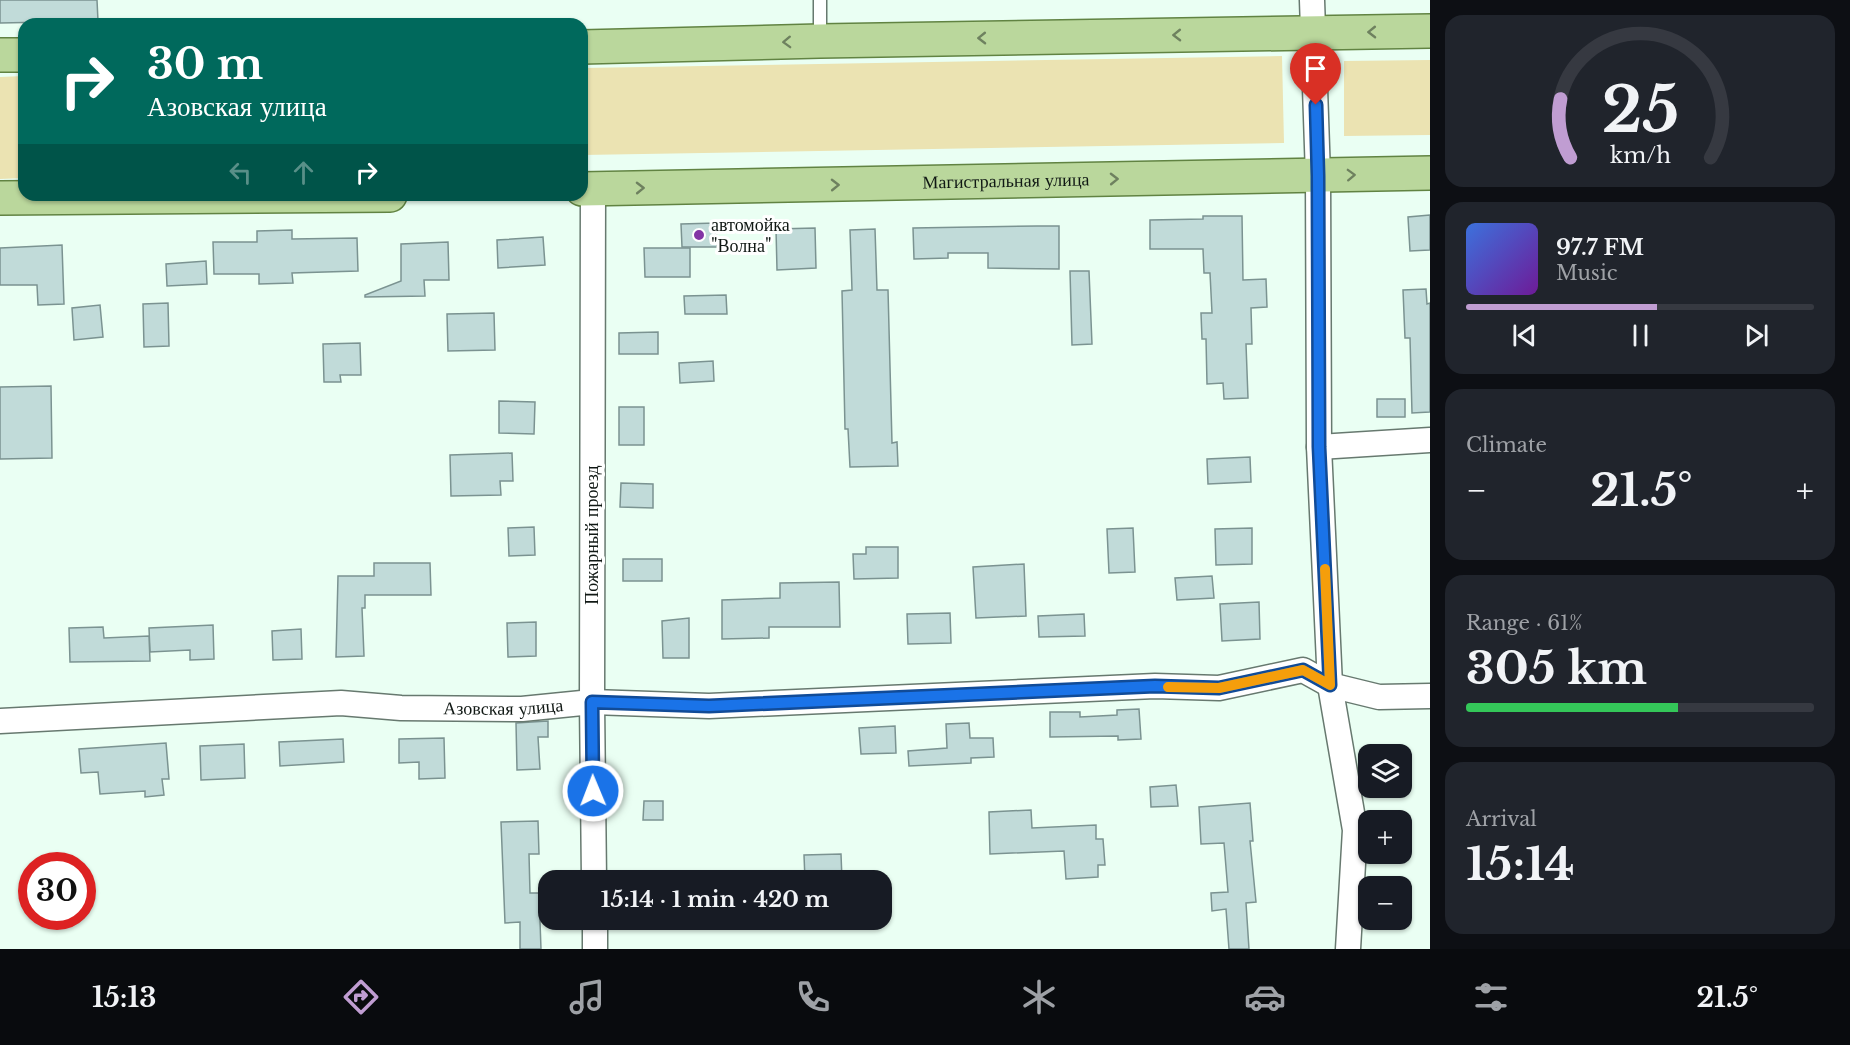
<!DOCTYPE html>
<meta charset="utf-8">
<style>
body{margin:0;font-family:"Libre Baskerville",serif;background:#20242c;color:#f1f3f6;height:100vh;display:flex;flex-direction:column;font-size:22px;white-space:nowrap}
*{box-sizing:border-box;margin:0}
p{font-size:20px;color:#9ea1a6}
.icon{flex:none;width:33px;height:33px;fill:none;stroke:currentColor;stroke-width:2;stroke-linecap:round;stroke-linejoin:round}
.map{position:relative;flex:1;overflow:hidden}
.drawer{display:flex;flex-direction:column;gap:15px;padding:15px;background:#0d0f14;width:420px}
.drawer>*{flex:none}
.guide{position:absolute;left:18px;top:18px;width:570px;height:183px;border-radius:18px;box-shadow:0 2px 4px #0004;background:#00695c;color:#fff;overflow:hidden}
.buttons{position:absolute;left:1358px;top:744px;display:grid;gap:12px}
.buttons a{display:grid;place-items:center;width:54px;height:54px;border-radius:12px;background:#171b24;box-shadow:0 2px 4px #0004;font-size:30px}
.speed{position:absolute;left:18px;top:852px;display:flex;gap:12px;font-size:30px;font-weight:700;text-align:center}
.speed>*{display:grid;place-content:center;width:78px;height:78px;border-radius:50%;background:#171b24;box-shadow:0 2px 4px #0004;line-height:1}
.speed .limit{border:9px solid #d22;background:#fff;color:#111}
.pin{position:absolute;display:grid;place-items:center;width:51px;height:51px;color:#fff;margin:-62px -26px;border-radius:50% 50% 50% 0;rotate:-45deg;box-shadow:0 0 6px #0007}
.pin .icon{rotate:45deg}
.me{position:absolute;width:66px;margin:-33px;rotate:359deg;stroke-linejoin:round;filter:drop-shadow(0 0 4px #0008)}
.turn{display:flex;align-items:center;gap:21px;height:126px;padding:0 30px;font-size:27px}
.turn .icon{width:78px;height:78px;stroke-width:2.5}
.turn b{display:block;font-size:42px;line-height:51px}
.lanes{display:flex;align-items:center;height:57px;padding:0 30px;background:#0003;justify-content:center;gap:30px;direction:ltr}
.lanes .off{opacity:.35}
.big{font-size:45px;font-weight:800;line-height:1.1}
.drawer .card{flex:1;display:flex;flex-direction:column;justify-content:center;gap:9px;min-width:0;padding:0 21px;border-radius:18px;background:#20242c}
.drawer .dial{align-items:center;gap:0}
.dial svg{height:156px;overflow:visible;fill:none;stroke:#363941;stroke-width:7;stroke-linecap:round;text-anchor:middle}
.dial text{fill:#f1f3f6;stroke:none}
.song{display:flex;align-items:center;gap:18px}
.cover{width:72px;height:72px;border-radius:9px;background:linear-gradient(135deg,hsl(220 70% 55%),hsl(280 70% 35%))}
.played{height:6px;border-radius:3px;background:linear-gradient(90deg,#c09dd2 55%,#363941 55%)}
.keys{display:flex;justify-content:space-around;direction:ltr}
.heat{display:flex;justify-content:space-between;align-items:center;font-size:33px;direction:ltr}
.charge{height:9px;border-radius:4px;background:linear-gradient(90deg,#34c759 61%,#363941 0)}
.trip{position:absolute;left:538px;top:870px;width:354px;height:60px;border-radius:18px;background:#171b24;box-shadow:0 2px 4px #0004;font-weight:800;line-height:60px;text-align:center}
.dock{display:flex;height:96px;justify-content:space-around;align-items:center;background:#090b0e;color:#9ea1a6}
.dock .icon{width:42px;height:42px}
.dock .on{color:#c09dd2}
.dock b{font-size:27px;color:#f1f3f6}
main{display:flex;flex:1;min-height:0}
.map>svg:first-child{display:block}
.green{fill:#ebe3b2}
.building{fill:#c1dbd9;stroke:#7b9391;stroke-width:1.5}
.lines{fill:none;stroke-linecap:round;stroke-linejoin:round}
.service-casing{stroke:#67796f;stroke-width:15}
.minor-casing{stroke:#67796f;stroke-width:27}
.primary-casing{stroke:#618342;stroke-width:36}
.service{stroke:#fff;stroke-width:12}
.minor{stroke:#fff;stroke-width:24}
.primary{stroke:#bad79c;stroke-width:33}
.oneway{stroke:#6e815f}
.route-casing{stroke:#114b97;stroke-width:15}
.route{stroke:#1a73e8;stroke-width:10}
.slow{stroke:#f59e0b;stroke-width:10}
.poi-dot{fill:#8334a5;stroke:#fff;stroke-width:2}
.labels{text-anchor:middle;stroke-width:6;stroke-linejoin:round;paint-order:stroke}
.street-label{font-size:18px;fill:#101814;stroke:#fff}
.poi-label{font-size:18px;fill:#101814;stroke:#fff;text-anchor:start}
</style>
<main>
<div class="map">
<svg width="1430" height="949" viewBox="0 0 1430 949">
<rect width="100%" height="100%" fill="#eafff3"/>
<g class="green">
<polygon points="1282,56 1284,143 582,155 582,68"/>
<polygon points="1430,60 1430,135 1344,136 1344,61"/>
<polygon points="24,76 24,178 0,179 0,77"/>
</g>
<g class="building">
<polygon points="0,0 97,0 98,21 0,23"/>
<polygon points="1430,215 1430,250 1410,251 1408,217"/>
<polygon points="1203,216 1242,216 1243,280 1266,279 1267,307 1251,308 1252,344 1246,344 1248,398 1224,399 1223,383 1207,384 1206,339 1202,339 1201,313 1212,313 1210,273 1204,273 1203,249 1150,249 1150,220 1203,219"/>
<polygon points="716,223 717,247 682,247 681,224"/>
<polygon points="1037,226 1059,226 1059,269 988,268 988,253 948,253 948,258 914,259 913,228"/>
<polygon points="815,228 816,268 777,270 776,229"/>
<polygon points="875,229 877,290 888,290 892,443 897,442 898,466 850,467 848,429 845,429 842,291 852,290 850,230"/>
<polygon points="292,230 292,239 357,238 358,271 292,273 293,283 259,284 259,274 214,274 213,242 257,242 257,231"/>
<polygon points="543,237 545,265 498,268 497,240"/>
<polygon points="448,242 449,280 424,280 425,296 365,297 365,295 401,281 401,244"/>
<polygon points="62,245 64,304 38,305 37,285 0,285 0,248"/>
<polygon points="644,248 690,248 690,277 645,277"/>
<polygon points="206,261 207,284 167,286 166,264"/>
<polygon points="1070,271 1089,271 1092,344 1072,345"/>
<polygon points="1426,289 1427,304 1430,303 1430,412 1412,413 1410,338 1405,338 1403,290"/>
<polygon points="726,295 727,314 685,314 684,296"/>
<polygon points="168,303 169,346 144,347 143,304"/>
<polygon points="100,305 103,337 74,340 72,308"/>
<polygon points="494,313 495,350 448,351 447,314"/>
<polygon points="658,332 658,354 619,354 619,333"/>
<polygon points="360,343 361,375 340,375 341,382 324,382 323,344"/>
<polygon points="713,361 714,381 680,383 679,363"/>
<polygon points="51,386 52,458 0,459 0,387"/>
<rect x="1377" y="399" width="28" height="18"/>
<polygon points="499,401 535,402 534,434 499,433"/>
<rect x="619" y="407" width="25" height="38"/>
<polygon points="512,453 513,481 500,481 501,495 451,496 450,455"/>
<polygon points="1250,457 1251,482 1208,484 1207,459"/>
<polygon points="621,483 653,484 653,508 620,507"/>
<polygon points="534,527 535,555 509,556 508,528"/>
<polygon points="1133,528 1135,572 1109,573 1107,529"/>
<polygon points="1252,528 1252,564 1216,565 1215,529"/>
<polygon points="866,547 898,547 898,578 854,579 853,554 866,554"/>
<rect x="623" y="559" width="39" height="22"/>
<polygon points="374,563 430,563 431,595 365,595 365,608 362,608 364,656 336,657 338,576 374,576"/>
<polygon points="1024,564 1026,616 976,618 973,567"/>
<polygon points="1212,576 1214,598 1177,600 1175,578"/>
<polygon points="839,582 840,627 769,627 769,638 722,639 722,600 780,598 780,583"/>
<polygon points="1259,602 1260,639 1222,641 1220,604"/>
<polygon points="950,613 951,643 908,644 907,614"/>
<polygon points="1084,614 1085,636 1039,637 1038,616"/>
<polygon points="689,618 689,658 663,658 662,621"/>
<polygon points="536,622 536,656 508,657 507,623"/>
<polygon points="213,625 214,659 190,660 190,650 150,652 149,628"/>
<polygon points="103,627 104,638 149,636 150,661 70,662 69,628"/>
<polygon points="301,629 302,659 273,660 272,631"/>
<polygon points="1139,709 1141,739 1118,740 1118,736 1050,737 1050,712 1080,712 1080,717 1117,715 1117,710"/>
<polygon points="548,721 548,737 538,737 540,769 517,770 516,723"/>
<polygon points="969,723 970,738 993,738 994,757 971,758 971,763 909,766 908,751 947,748 946,724"/>
<polygon points="895,726 896,753 861,754 859,728"/>
<polygon points="444,738 445,778 419,779 419,762 399,763 399,739"/>
<polygon points="343,739 344,762 280,766 279,742"/>
<polygon points="166,743 169,779 162,779 164,795 145,797 145,791 100,794 98,772 81,773 79,749"/>
<polygon points="244,744 245,778 201,780 200,746"/>
<polygon points="1176,785 1178,806 1151,807 1150,787"/>
<polygon points="644,801 663,801 663,820 643,820"/>
<polygon points="1250,803 1253,841 1250,841 1256,902 1246,903 1249,949 1229,949 1226,909 1212,911 1211,893 1228,892 1224,843 1201,844 1199,807"/>
<polygon points="1031,810 1032,828 1096,825 1096,839 1103,839 1105,865 1098,865 1098,877 1066,879 1064,851 990,854 989,812"/>
<polygon points="538,821 539,854 529,854 530,893 539,893 541,949 520,949 520,922 505,923 501,822"/>
<polygon points="841,854 842,880 805,880 804,855"/>
</g>
<g class="lines">
<defs>
<polyline id="service" points="820,0 820,41"/>
<g id="minor">
<polyline points="1312,0 1318,176 1319,447 1330,685 1355,830 1348,949"/>
<polyline points="593,189 592,702 594,880"/>
<polyline points="1319,447 1430,440"/>
<path id="s1" d="M0 721 341 703 401 708 522 709 592 702 709 706 1155 686 1219 688 1303 670 1330 685 1379 697 1430 696"/>
<polyline points="595,920 595,949"/>
</g>
<g id="primary">
<polyline points="582,47 820,41 1430,31"/>
<polyline points="0,55 24,55"/>
<path id="s2" d="M582 189 1430 173"/>
<polyline points="0,198 390,195"/>
</g>
</defs>
<use href="#service" class="service-casing"/>
<use href="#minor" class="minor-casing"/>
<use href="#primary" class="primary-casing"/>
<use href="#service" class="service"/>
<use href="#minor" class="minor"/>
<use href="#primary" class="primary"/>
</g>
<defs><path id="oneway-chevron" d="M-2-3.5L2.5 0L-2 3.5" fill="none" stroke-width="1.6" stroke-linecap="round" stroke-linejoin="round" transform="scale(1.5)"/></defs>
<g class="oneway">
<use href="#oneway-chevron" transform="translate(1372 32) rotate(179)"/>
<use href="#oneway-chevron" transform="translate(1177 35) rotate(179)"/>
<use href="#oneway-chevron" transform="translate(982 38) rotate(179)"/>
<use href="#oneway-chevron" transform="translate(787 42) rotate(178)"/>
<use href="#oneway-chevron" transform="translate(1351 175) rotate(-2)"/>
<use href="#oneway-chevron" transform="translate(1114 179) rotate(-1)"/>
<use href="#oneway-chevron" transform="translate(835 185) rotate(-1)"/>
<use href="#oneway-chevron" transform="translate(640 188) rotate(-1)"/>
</g>
<g class="lines">
<defs>
<polyline id="route" points="593,791 592,702 709,706 1155,686 1219,688 1303,670 1330,685 1319,447 1318,176 1316,105"/>
</defs>
<use href="#route" class="route-casing"/>
<use href="#route" class="route"/>
<polyline class="slow" points="1168,687 1219,688 1303,670 1330,685 1325,569"/>
</g>
<circle class="poi-dot" cx="699" cy="235" r="6"/>
<g class="labels">
<g class="street-label">
<text dy="6" stroke="none"><textPath href="#s2" startOffset="424">Магистральная улица</textPath></text>
<text transform="translate(592 535) rotate(-90)" y="6">Пожарный проезд</text>
<text dy="6" stroke="none"><textPath href="#s1" startOffset="504">Азовская улица</textPath></text>
</g>
<g class="poi-label">
<text x="711" y="231">автомойка<tspan x="711" dy="21">"Волна"</tspan></text>
</g>
</g>
</svg>
<div class="buttons">
<a><svg class="icon" aria-label="layers" viewBox="0 0 24 24"><path d="M12 4l9 5-9 5-9-5zM3 14l9 5 9-5"/></svg></a>
<a>+</a>
<a>−</a>
</div>
<div class="speed"><div class="limit">30</div></div>
<div class="pin" style="left:1316px;top:105px;background:#d93025"><svg class="icon" aria-label="arrive" viewBox="0 0 24 24"><path d="M6 21V4h12l-3 4 3 4H6"/></svg></div>
<svg class="me" style="left:593px;top:791px" viewBox="-20 -20 40 40"><circle r="17" fill="#1a73e8" stroke="#fff" stroke-width="3"/><path d="M0-11L8 9 0 5-8 9z" fill="#fff"/></svg>
<div class="trip">15:14 · 1 min · 420 m</div>
<div class="guide">
<div class="turn"><svg class="icon" aria-label="right" viewBox="0 0 24 24"><path d="M7 20v-9h11M14 6l5 5-5 5"/></svg><div><b>30 m</b>Азовская улица</div></div>
<div class="lanes"><svg class="icon off" aria-label="left" viewBox="0 0 24 24"><path d="M17 20v-9H6M10 6l-5 5 5 5"/></svg><svg class="icon off" aria-label="ahead" viewBox="0 0 24 24"><path d="M12 20V5M6 11l6-6 6 6"/></svg><svg class="icon" aria-label="right" viewBox="0 0 24 24"><path d="M7 20v-9h11M14 6l5 5-5 5"/></svg></div>
</div>
</div>
<section class="drawer">
<div class="card dial"><svg viewBox="0 0 100 80">
<path d="M14 69A42 42 0 1 1 86 69"/>
<path d="M14 69A42 42 0 0 1 9 39" stroke="#c09dd2"/>
<text x="50" y="56" font-size="32" font-weight="700">25</text>
<text x="50" y="72" font-size="11">km/h</text>
</svg></div>
<div class="card">
<div class="song"><i class="cover"></i><div><b>97.7 FM</b><p>Music</p></div></div>
<div class="played"></div>
<div class="keys"><svg class="icon" aria-label="previous" viewBox="0 0 24 24"><path d="M18 5L8 12l10 7zM5 5v14"/></svg><svg class="icon" aria-label="pause" viewBox="0 0 24 24"><path d="M8 5v14M16 5v14"/></svg><svg class="icon" aria-label="next" viewBox="0 0 24 24"><path d="M6 5l10 7-10 7zM19 5v14"/></svg></div>
</div>
<div class="card"><p>Climate</p>
<div class="heat"><a>−</a><b class="big">21.5°</b><a>+</a></div>
</div>
<div class="card"><p>Range · 61%</p><b class="big">305 km</b><div class="charge"></div></div>
<div class="card"><p>Arrival</p><b class="big">15:14</b></div>
</section>
</main>
<nav class="dock">
<b>15:13</b>
<svg class="icon on" aria-label="directions" viewBox="0 0 24 24"><path d="M12 3l9 9-9 9-9-9zM9 14v-3h6M13 9l2 2-2 2"/></svg>
<svg class="icon" aria-label="music" viewBox="0 0 24 24"><path d="M9 18V5l10-2v13"/><circle cx="6" cy="18" r="3"/><circle cx="16" cy="16" r="3"/></svg>
<svg class="icon" aria-label="phone" viewBox="0 0 24 24"><path d="M5 4h4l2 5-3 2q2 4 5 5l2-3 5 2v4C11 20 4 13 5 4z"/></svg>
<svg class="icon" aria-label="climate" viewBox="0 0 24 24"><path d="M12 3v18M4 7l16 10M4 17L20 7"/></svg>
<svg class="icon" aria-label="car" viewBox="0 0 24 24"><path d="M5 17H2v-5l4-1 3-4h7l3 4 3 1v5h-3M9 17h6M6 11h13"/><circle cx="7" cy="17" r="2"/><circle cx="17" cy="17" r="2"/></svg>
<svg class="icon" aria-label="filters" viewBox="0 0 24 24"><path d="M4 7h16M4 17h16"/><circle cx="9" cy="7" r="2"/><circle cx="15" cy="17" r="2"/></svg>
<b>21.5°</b>
</nav>
